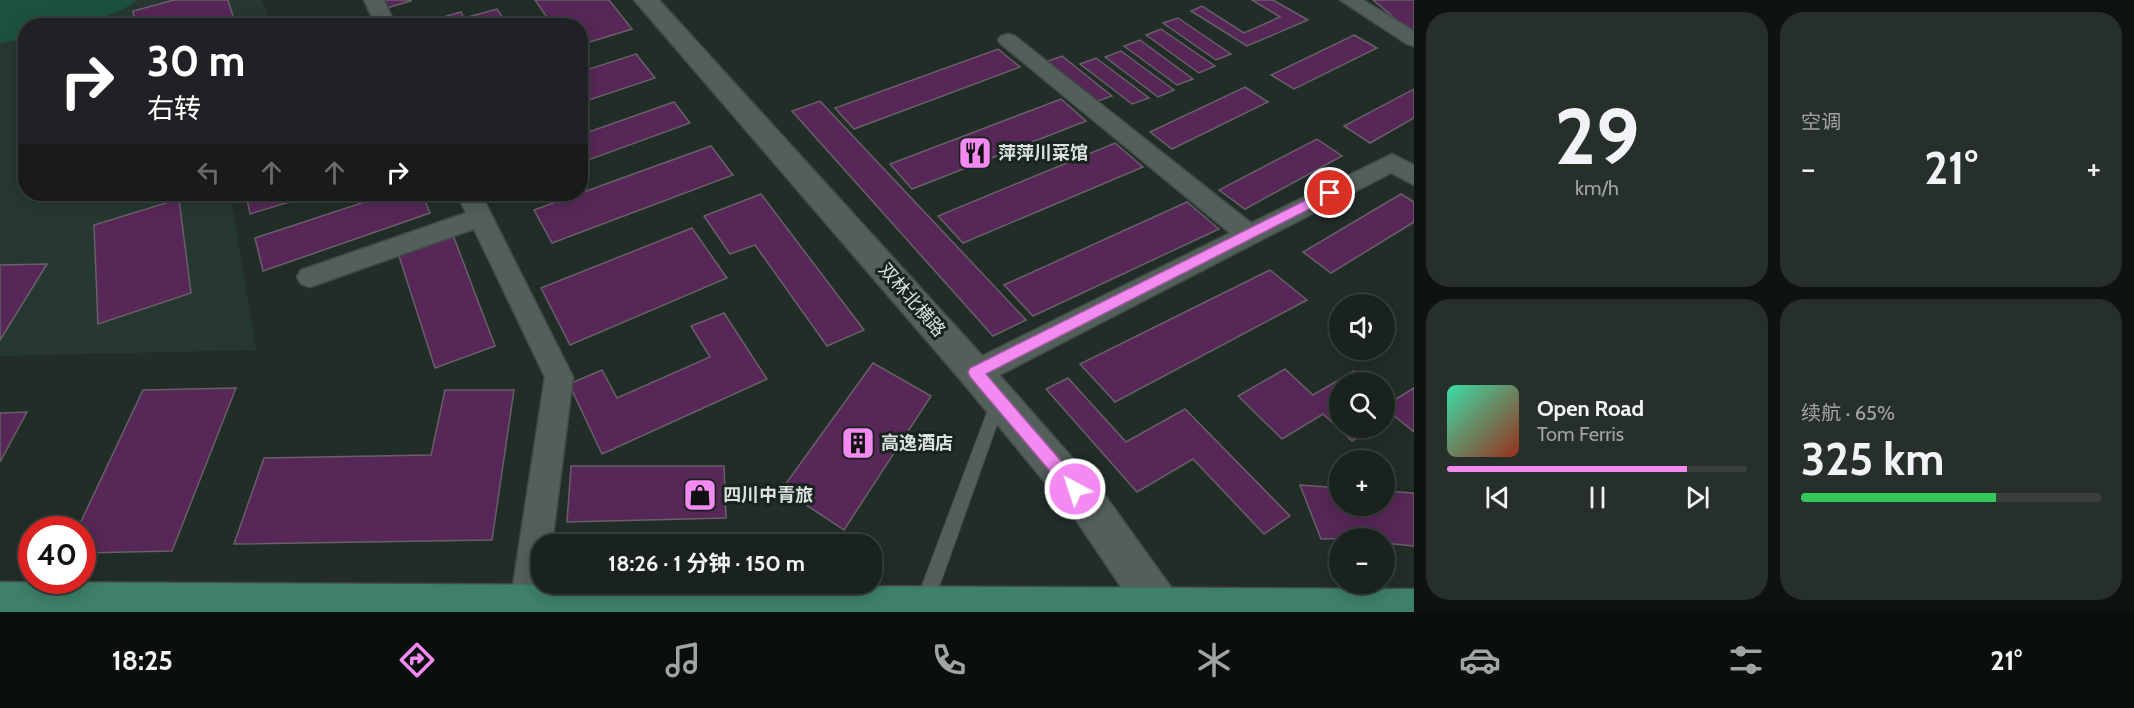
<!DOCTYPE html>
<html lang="zh">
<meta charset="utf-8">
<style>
body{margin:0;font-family:Cabin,"Noto Sans SC",sans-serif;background:#272f2b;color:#f1f3f6;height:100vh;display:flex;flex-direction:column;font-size:22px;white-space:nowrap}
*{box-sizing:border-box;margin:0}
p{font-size:20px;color:#9fa4a4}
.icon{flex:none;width:33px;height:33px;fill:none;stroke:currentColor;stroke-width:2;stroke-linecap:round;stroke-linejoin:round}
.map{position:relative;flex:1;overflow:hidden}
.details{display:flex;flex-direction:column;gap:12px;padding:12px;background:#0e1310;width:720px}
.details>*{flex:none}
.guide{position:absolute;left:18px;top:18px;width:570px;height:183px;border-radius:24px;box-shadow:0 3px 15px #0003,0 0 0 2px #383f3c;background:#202124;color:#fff;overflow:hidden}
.buttons{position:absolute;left:1329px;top:294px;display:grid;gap:12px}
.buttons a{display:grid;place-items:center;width:66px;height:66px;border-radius:50%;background:#1a221e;box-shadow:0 3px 15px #0003,0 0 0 2px #383f3c;font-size:30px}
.speed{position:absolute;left:18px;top:516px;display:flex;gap:12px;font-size:30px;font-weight:700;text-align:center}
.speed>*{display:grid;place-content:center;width:78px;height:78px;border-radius:50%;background:#1a221e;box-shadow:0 3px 15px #0003,0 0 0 2px #383f3c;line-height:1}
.speed .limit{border:9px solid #d22;background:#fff;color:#111}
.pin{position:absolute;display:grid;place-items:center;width:51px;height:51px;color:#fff;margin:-26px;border:3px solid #fff;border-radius:50%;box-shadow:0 2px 6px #0007}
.me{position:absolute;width:66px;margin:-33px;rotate:320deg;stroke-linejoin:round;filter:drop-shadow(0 0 4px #0008)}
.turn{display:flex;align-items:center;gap:21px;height:126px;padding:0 30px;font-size:27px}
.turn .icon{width:78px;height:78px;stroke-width:2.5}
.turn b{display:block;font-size:42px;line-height:51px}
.lanes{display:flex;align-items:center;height:57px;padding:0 30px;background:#0003;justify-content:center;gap:30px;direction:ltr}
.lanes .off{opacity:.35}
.big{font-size:45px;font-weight:700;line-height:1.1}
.details .widget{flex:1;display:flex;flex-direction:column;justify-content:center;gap:9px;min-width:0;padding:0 21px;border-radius:24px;background:#272f2b}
.details .dial{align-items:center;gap:0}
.dial b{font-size:78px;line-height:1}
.song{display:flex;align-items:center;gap:18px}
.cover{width:72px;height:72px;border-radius:9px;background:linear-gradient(135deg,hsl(160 70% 55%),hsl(10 70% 35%))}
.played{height:6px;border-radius:3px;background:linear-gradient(90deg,#f38af2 80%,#383f3c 80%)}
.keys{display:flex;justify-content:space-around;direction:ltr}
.heat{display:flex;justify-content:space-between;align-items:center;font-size:33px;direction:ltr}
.charge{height:9px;border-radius:4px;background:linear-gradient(90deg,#34c759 65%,#383f3c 0)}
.details .tiles{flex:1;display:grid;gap:12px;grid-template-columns:repeat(2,1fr)}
.trip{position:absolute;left:531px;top:534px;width:351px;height:60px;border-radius:24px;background:#1a221e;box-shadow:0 3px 15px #0003,0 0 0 2px #383f3c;font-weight:700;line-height:60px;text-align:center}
.tabs{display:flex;height:96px;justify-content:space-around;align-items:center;background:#0a0e0c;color:#9fa4a4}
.tabs .icon{width:42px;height:42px}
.tabs .current{color:#f38af2}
.tabs b{font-size:27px;color:#f1f3f6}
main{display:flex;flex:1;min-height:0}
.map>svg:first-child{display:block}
.built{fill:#263831}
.green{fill:#1c513f}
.building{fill:#572757;stroke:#686068;stroke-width:1.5}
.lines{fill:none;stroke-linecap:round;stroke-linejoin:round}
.service-casing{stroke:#414a46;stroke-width:2}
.minor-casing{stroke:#414a46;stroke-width:3}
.tertiary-casing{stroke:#414a46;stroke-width:3}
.primary-casing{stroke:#414a46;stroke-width:3}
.service{fill:#535f5a;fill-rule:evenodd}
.minor{fill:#535f5a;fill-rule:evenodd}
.tertiary{fill:#535f5a;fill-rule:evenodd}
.primary{fill:#3e806a;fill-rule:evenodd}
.route{fill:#f38af2;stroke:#9e5a9d;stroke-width:1.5}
.labels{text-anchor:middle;stroke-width:6;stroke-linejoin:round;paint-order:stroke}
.poi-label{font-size:18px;font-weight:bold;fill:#dae1de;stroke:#19231f;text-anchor:start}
.street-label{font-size:18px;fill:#dae1de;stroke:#19231f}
</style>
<main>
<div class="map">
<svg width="1414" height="612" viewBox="0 0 1414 612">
<rect width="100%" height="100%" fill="#222d28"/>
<polygon class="built" points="0,0 262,0 272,25 26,26 26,194 230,194 256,350 0,356"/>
<path class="green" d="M0 0H137C105 25 64 26 26 26L25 39 0 43Z"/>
<g class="building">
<polygon points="174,0 228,0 236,26 135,26 133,11"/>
<polygon points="378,0 411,0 411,1 383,9"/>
<polygon points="535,0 609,0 632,29 580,45 580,26 553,26"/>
<polygon points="1252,0 1273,0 1308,20 1247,46 1191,11 1202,6 1244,33 1280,17"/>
<polygon points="1373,0 1414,0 1414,30 1410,31"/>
<polygon points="497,9 503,18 479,26 462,26 460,23 432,26 429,21 461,12 464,18"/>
<polygon points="1178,18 1231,54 1216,60 1163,23"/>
<polygon points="1161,29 1215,66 1199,73 1146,35"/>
<polygon points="1354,35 1377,48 1294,89 1271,75"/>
<polygon points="1140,40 1193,79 1177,85 1124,46"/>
<polygon points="998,49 1020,67 854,129 835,108"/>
<polygon points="1121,51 1174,90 1158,97 1105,57"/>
<polygon points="636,54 655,78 580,103 580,72"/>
<polygon points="1062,56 1112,96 1095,102 1045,62"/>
<polygon points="1096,58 1149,98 1132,104 1080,64"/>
<polygon points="1245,87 1268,102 1172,149 1150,132"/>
<polygon points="1414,89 1414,118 1370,143 1344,126"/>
<polygon points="1061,99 1086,121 912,189 890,164"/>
<polygon points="820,101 1026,320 993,336 792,111"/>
<polygon points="674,102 690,123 580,163 580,135"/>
<polygon points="1317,139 1342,156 1245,209 1219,190"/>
<polygon points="1115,143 1143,167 963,243 938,216"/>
<polygon points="711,146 733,175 552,243 534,210"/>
<polygon points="246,194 316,194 250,214"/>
<polygon points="389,194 422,194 430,213 263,271 255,238"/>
<polygon points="761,194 864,330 827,346 755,245 730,254 704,216"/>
<polygon points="1401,194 1414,202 1414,222 1331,273 1303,252"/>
<polygon points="179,199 191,293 98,324 94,225"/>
<polygon points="1187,202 1219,229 1033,316 1004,285"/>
<polygon points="692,228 727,278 570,345 541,288"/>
<polygon points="453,235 495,346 435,368 398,253"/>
<polygon points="47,264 0,340 0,265"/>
<polygon points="1270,270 1307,300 1115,402 1080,364"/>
<polygon points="724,313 767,379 602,454 569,384 602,370 617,398 710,357 691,326"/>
<polygon points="873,363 931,396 844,530 782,489"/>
<polygon points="1285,369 1313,395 1354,371 1367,382 1340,382 1340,428 1373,428 1352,441 1323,414 1282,439 1238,396"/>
<polygon points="1068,378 1126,442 1185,409 1290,516 1264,534 1193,459 1137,492 1046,389"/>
<polygon points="236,388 172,551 82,553 82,530 77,530 143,390"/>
<polygon points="1414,388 1414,432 1393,415 1384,420 1384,397 1391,402"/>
<polygon points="445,390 514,390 492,540 234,544 264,458 431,455"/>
<polygon points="27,412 0,462 0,413"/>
<polygon points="571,466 724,466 726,518 567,522"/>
<polygon points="1300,485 1340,488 1340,506 1384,506 1384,491 1414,493 1414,546 1384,543 1384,538 1321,539"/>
</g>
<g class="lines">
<defs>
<polygon id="service" points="998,396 1003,397 1005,402 933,604 930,610 926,612 918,610 915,604 991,402 993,397"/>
<g id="minor">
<polygon points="364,0 384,0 396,26 376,26"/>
<polygon points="1340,0 1363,0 1414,31 1414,46 1407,44"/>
<polygon points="1008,34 1015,36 1251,223 1392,154 1414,165 1414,185 1391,173 986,382 976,385 966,382 962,373 966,364 1230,233 1001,44 998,40 1001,36"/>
<polygon points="457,194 481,194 573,377 552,544 542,544 542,584 547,584 541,612 513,612 510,605 545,377 474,229 310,287 301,284 297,277 301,270 466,213"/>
</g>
<polygon id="tertiary" points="634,0 659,0 988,362 1104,494 1178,597 1184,612 1138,612 1076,520 964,384"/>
<polygon id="primary" points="0,582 1414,589 1414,612 0,612"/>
</defs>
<use href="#service" class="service-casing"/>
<use href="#minor" class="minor-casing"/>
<use href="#tertiary" class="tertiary-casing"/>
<use href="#primary" class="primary-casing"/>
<use href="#service" class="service"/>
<use href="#minor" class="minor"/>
<use href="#tertiary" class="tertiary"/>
<use href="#primary" class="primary"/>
</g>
<polygon class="route" points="1330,188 1335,190 1335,196 986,374 1081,484 1083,489 1081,495 1075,497 1070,495 970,377 968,372 970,368"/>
<defs>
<symbol id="restaurant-square" viewBox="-11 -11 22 22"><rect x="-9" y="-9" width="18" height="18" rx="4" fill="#f38af2" stroke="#19231f"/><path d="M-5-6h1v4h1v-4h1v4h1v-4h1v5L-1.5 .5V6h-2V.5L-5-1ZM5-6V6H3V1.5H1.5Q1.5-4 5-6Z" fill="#111"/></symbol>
<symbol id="building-square" viewBox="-11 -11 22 22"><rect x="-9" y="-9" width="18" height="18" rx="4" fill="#f38af2" stroke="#19231f"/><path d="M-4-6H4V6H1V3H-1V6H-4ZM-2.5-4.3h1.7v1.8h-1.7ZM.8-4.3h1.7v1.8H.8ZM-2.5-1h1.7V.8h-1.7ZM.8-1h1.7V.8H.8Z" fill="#111"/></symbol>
<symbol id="shop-square" viewBox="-11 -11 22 22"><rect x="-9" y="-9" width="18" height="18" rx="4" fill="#f38af2" stroke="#19231f"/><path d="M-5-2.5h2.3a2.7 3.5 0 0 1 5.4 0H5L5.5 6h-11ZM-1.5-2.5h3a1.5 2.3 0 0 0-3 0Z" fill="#111"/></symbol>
</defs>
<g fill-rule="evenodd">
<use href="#restaurant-square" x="956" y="134" width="38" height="38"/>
<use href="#building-square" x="839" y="424" width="38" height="38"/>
<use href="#shop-square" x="681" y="476" width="38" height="38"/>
</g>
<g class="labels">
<g class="poi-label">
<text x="998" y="159">萍萍川菜馆</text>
<text x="881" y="449">高逸酒店</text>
<text x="723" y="501">四川中青旅</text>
</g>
<g class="street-label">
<text transform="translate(912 300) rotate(49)" y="6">双林北横路</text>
</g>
</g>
</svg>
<div class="buttons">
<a><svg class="icon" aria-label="sound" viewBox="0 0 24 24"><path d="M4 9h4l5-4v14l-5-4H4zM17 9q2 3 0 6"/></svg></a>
<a><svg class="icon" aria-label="search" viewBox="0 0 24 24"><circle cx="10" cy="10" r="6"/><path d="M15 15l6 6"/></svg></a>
<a>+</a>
<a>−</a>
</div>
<div class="speed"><div class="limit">40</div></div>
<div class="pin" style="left:1330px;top:193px;background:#d93025"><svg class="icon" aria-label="arrive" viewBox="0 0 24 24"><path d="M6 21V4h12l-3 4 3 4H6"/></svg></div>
<svg class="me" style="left:1075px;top:489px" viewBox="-20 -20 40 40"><circle r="17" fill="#f38af2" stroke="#fff" stroke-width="3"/><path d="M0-11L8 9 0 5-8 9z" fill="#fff"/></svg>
<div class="trip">18:26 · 1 分钟 · 150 m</div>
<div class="guide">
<div class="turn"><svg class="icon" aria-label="right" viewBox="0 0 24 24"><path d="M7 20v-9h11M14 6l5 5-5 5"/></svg><div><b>30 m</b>右转</div></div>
<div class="lanes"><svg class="icon off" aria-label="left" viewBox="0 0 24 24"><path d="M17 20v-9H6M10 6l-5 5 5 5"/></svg><svg class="icon off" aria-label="ahead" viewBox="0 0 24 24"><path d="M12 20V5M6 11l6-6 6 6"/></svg><svg class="icon off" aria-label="ahead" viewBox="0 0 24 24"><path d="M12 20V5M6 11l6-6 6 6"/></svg><svg class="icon" aria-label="right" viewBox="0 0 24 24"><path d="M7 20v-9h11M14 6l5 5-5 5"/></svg></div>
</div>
</div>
<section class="details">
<div class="tiles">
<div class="widget dial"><b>29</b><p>km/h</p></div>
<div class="widget"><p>空调</p>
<div class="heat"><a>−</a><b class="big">21°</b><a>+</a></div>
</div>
<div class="widget">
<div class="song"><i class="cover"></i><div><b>Open Road</b><p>Tom Ferris</p></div></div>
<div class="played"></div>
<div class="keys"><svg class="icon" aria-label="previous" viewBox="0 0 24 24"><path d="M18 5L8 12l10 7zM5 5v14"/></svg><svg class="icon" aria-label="pause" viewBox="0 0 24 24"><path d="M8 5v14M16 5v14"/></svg><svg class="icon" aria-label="next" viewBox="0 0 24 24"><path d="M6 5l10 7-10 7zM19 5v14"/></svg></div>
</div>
<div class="widget"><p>续航 · 65%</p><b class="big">325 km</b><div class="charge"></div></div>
</div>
</section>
</main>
<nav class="tabs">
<b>18:25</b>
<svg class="icon current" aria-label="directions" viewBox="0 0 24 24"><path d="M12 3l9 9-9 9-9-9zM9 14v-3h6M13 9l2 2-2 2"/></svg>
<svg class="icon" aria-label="music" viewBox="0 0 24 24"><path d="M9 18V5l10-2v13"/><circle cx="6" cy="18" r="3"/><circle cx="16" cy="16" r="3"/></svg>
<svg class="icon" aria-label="phone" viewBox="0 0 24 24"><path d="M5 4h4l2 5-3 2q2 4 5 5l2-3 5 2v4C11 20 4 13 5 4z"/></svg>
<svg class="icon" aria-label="climate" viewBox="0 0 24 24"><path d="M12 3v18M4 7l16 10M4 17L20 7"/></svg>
<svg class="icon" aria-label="car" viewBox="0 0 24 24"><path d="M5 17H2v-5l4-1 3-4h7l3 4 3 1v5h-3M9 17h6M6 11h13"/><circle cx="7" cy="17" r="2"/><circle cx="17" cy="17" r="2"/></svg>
<svg class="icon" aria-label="filters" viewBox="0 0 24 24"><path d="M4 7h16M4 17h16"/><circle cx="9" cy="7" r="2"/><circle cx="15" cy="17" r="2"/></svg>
<b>21°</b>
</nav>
